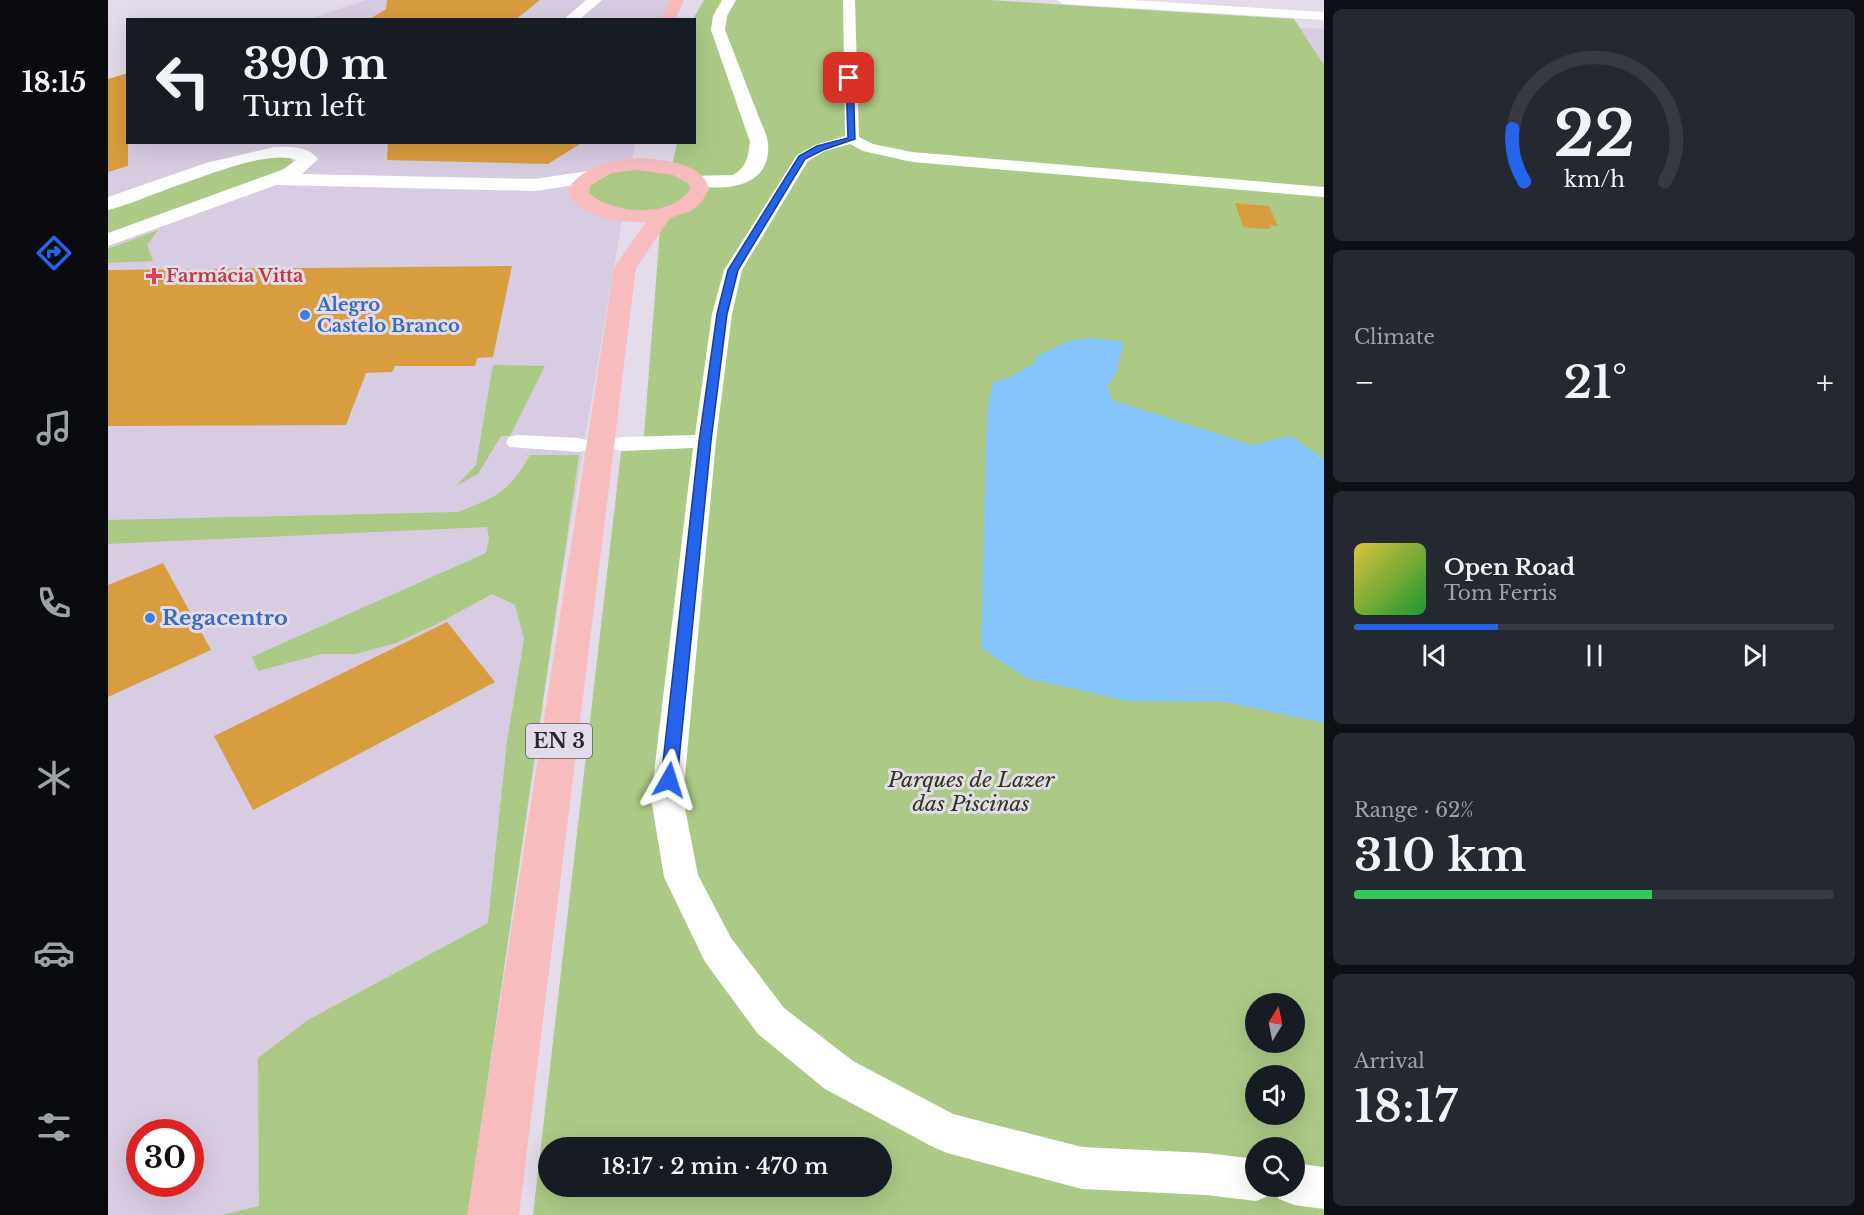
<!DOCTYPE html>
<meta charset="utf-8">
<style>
body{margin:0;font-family:"Libre Baskerville",serif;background:#242831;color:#f1f3f6;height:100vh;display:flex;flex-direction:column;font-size:22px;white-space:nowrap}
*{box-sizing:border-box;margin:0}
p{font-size:20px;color:#9ea1a6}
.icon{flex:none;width:33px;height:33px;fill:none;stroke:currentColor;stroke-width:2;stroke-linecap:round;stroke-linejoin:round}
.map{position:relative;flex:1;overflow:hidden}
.panel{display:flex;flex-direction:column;gap:9px;padding:9px;background:#0d0f14;width:540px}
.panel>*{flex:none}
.top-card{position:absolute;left:18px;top:18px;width:570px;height:126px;border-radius:0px;box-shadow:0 6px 24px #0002;background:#171b24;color:#f1f3f6;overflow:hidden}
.needle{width:39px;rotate:10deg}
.controls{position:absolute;left:1137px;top:993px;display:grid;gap:12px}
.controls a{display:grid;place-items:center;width:60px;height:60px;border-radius:50%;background:#171b24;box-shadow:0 6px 24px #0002;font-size:30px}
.speed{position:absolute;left:18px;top:1119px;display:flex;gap:12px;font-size:30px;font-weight:700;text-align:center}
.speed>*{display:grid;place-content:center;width:78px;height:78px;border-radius:50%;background:#171b24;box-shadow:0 6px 24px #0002;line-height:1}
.speed .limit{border:9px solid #d22;background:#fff;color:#111}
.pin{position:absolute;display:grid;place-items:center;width:51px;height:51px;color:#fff;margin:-26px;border-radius:12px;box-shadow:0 3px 9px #0006}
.me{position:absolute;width:66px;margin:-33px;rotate:6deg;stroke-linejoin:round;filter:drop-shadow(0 0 4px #0008)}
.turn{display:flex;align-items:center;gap:21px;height:126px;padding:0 18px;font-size:27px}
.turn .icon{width:78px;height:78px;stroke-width:2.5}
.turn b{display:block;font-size:42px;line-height:51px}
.big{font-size:45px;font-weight:600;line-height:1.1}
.panel .card{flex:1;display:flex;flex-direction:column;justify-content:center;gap:9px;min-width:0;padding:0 21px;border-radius:9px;background:#242831}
.panel .dial{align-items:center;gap:0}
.dial svg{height:156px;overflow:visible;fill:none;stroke:#363941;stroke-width:7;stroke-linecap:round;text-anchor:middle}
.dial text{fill:#f1f3f6;stroke:none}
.song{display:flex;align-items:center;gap:18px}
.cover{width:72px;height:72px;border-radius:9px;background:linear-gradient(135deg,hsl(50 70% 55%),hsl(130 70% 35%))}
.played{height:6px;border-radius:3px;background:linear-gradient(90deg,#2563eb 30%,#363941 30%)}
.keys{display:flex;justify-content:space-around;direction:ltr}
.heat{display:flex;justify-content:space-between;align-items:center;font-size:33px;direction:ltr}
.charge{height:9px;border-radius:4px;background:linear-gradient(90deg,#34c759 62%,#363941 0)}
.trip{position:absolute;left:430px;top:1137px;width:354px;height:60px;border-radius:30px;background:#171b24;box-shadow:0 6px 24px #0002;font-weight:600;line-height:60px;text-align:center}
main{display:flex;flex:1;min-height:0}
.tab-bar{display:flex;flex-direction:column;width:108px;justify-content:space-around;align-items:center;background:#090b0e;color:#9ea1a6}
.tab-bar .icon{width:42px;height:42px}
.tab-bar .on{color:#2563eb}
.tab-bar b{font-size:27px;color:#f1f3f6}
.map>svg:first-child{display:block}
.built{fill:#d8cce2;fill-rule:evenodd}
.green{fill:#acc985;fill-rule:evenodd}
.water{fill:#88c6ff}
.building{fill:#d89d3f}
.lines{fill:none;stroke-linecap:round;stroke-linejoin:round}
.street{fill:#fff;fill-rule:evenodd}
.secondary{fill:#fff;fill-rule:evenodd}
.primary{fill:#f8bcbe;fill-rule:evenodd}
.route{fill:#2563eb;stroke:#184099;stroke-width:1.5}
.health-dot{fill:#e0444e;stroke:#e3daea;stroke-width:2}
.shop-dot{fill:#3f7fe0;stroke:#e3daea;stroke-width:2}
.labels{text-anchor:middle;stroke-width:6;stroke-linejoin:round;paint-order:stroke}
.far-health-label{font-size:18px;font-weight:bold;fill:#be3a42;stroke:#e3daea;text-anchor:start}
.far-shop-label{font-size:18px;font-weight:bold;fill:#366cbe;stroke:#e3daea;text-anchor:start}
.shield{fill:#e3daea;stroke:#615b64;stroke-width:1.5}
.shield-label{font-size:20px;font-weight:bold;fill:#29252b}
.shop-label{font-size:21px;font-weight:bold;fill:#366cbe;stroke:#e3daea;text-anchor:start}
.park-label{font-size:21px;font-style:italic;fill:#2b3a13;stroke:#e3daea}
</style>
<main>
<nav class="tab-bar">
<b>18:15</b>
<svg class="icon on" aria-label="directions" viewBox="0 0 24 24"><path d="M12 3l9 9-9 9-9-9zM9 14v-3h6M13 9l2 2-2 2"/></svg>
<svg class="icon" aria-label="music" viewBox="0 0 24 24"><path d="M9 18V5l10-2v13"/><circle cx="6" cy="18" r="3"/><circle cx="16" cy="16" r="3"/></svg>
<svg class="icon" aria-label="phone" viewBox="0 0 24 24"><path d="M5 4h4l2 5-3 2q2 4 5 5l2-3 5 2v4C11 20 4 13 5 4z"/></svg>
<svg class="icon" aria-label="climate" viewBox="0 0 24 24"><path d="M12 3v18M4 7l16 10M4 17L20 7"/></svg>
<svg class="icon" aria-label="car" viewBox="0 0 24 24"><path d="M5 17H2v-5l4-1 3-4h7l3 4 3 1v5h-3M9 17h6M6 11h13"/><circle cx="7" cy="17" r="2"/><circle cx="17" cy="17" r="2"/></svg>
<svg class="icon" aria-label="filters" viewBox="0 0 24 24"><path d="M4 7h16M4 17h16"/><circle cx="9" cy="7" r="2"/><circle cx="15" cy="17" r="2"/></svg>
</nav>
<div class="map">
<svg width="1216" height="1215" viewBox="0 0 1216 1215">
<rect width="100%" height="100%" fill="#e3daea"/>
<g class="built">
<polygon points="258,0 567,0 556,19 198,20"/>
<polygon points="1192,28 1216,29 1216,65"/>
<path d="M0 84 20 142 527 143 346 1215H0ZM32 1132H82V1184H32Z"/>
</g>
<g class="green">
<path d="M596 0H881L1186 19 1216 65V1215H425L514 444 535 448 553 218 536 211 502 208 483 198 480 191C491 162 539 169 563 172L569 143 586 142 585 19ZM1148 1004H1186V1042H1148ZM1148 1076H1186V1114H1148ZM441 1148H774V1186H441ZM1148 1148H1186V1186H1148Z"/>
<polygon points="173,156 182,158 185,162 171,172 0,234 0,210 137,162"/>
<polygon points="50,230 39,245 45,261 0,263 0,249"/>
<polygon points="385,365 437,366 402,436 393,436 370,474 348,486 368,465"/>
<path d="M422 455H471L360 1215H114L151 1206 150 1058 200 1020 380 923 399 741 416 639 407 605 384 594 331 623 288 643 247 654H214L150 671 144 657 378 553 381 539 379 527 0 544V520L350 512C389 497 401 492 422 455Z"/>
</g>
<polygon class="water" points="985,338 1016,342 1008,373 999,387 1004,400 1144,445 1182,436 1216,459 1216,723 1118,702 1019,701 918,678 873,648 879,410 885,382 902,377 925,364 929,356 960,341"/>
<g class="building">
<polygon points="279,0 432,0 407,20 310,18 307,20 260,20 278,9"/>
<polygon points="20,73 20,166 0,172 0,79"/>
<polygon points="280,142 475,142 440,164 279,160"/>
<polygon points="1127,203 1161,206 1170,226 1162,225 1163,228 1159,229 1135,227"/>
<polygon points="404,266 385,357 369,358 367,366 287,366 284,372 258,373 238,425 0,426 0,270"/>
<polygon points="55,563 103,650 0,697 0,585"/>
<polygon points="339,622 387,682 145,810 106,736"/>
</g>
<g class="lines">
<g class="street">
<polygon points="735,0 747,0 751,137 765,144 804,152 1216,187 1216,197 804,162 755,151 742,144 717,151 700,161 634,270 624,314 608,441 575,798 590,875 623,938 676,1008 745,1061 845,1114 974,1147 1098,1153 1148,1159 1148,1186 1186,1186 1186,1163 1216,1167 1216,1209 1186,1205 1171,1199 1166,1187 1163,1195 1148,1201 1098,1195 974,1189 839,1153 825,1147 717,1089 650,1034 597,962 556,877 543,798 585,448 514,451 506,449 503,444 506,439 514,437 587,435 604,314 616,270 689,155 707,145 737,136"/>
<polygon points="409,435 471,438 479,440 482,445 479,450 471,452 401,447 398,442 401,437"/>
</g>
<g class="secondary">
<polygon points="478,0 494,0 471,20 455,20"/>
<path d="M614 0H628L619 16 617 30C628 57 638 85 649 112 652 122 659 133 660 143 664 189 614 192 581 184L578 180 581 176 625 175C639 167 640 157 642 142L603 30 605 16Z"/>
<polygon points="948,0 1023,0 1216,12 1216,20 955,4"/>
<path d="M166 147C181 147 200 145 210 159L194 174 427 179 480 171 487 173 490 177 487 181 480 183 427 191 168 185 0 246V233L176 169 188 160C153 145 40 200 0 210V197L98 163Z"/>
</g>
<g class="primary">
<polygon points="562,0 576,0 567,20 553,20"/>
<path d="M529 158C553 159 595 162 601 189L593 203 583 211 562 218 528 268 411 1215H359L506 268 538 222C516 223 464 218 460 189 477 165 501 161 529 158ZM529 170 565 175 581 184 582 189C564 219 503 214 481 193L482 186 503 173Z"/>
</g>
</g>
<polygon class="route" points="741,76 745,78 747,139 715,150 697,159 630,270 619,314 603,441 569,780 566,785 561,787 555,785 553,780 591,441 609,314 620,270 691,156 709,146 740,138 738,78"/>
<path class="health-dot" d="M43 267h6v6h6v6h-6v6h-6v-6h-6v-6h6z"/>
<g class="shop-dot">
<circle cx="197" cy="315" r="6"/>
<circle cx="42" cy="618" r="6"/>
</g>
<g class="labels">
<g class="far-health-label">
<text x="58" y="282">Farmácia Vitta</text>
</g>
<g class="far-shop-label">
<text x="209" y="311">Alegro<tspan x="209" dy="21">Castelo Branco</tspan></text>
</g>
<rect class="shield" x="418" y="724" width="66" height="34" rx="4.5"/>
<g class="shield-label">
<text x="451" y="748">EN 3</text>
</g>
<g class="shop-label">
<text x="54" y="625">Regacentro</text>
</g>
<g class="park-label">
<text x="863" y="787">Parques de Lazer<tspan x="863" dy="24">das Piscinas</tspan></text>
</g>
</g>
</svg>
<div class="controls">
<a><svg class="needle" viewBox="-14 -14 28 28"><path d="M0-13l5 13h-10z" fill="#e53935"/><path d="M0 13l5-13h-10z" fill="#9ea1a6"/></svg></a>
<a><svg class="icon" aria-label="sound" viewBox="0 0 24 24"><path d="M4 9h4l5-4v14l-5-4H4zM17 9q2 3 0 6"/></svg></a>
<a><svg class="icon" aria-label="search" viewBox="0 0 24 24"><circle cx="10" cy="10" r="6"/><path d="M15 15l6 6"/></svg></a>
</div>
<div class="speed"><div class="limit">30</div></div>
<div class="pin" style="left:741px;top:78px;background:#d93025"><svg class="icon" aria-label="arrive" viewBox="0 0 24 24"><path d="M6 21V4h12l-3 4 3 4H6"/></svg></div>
<svg class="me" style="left:561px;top:780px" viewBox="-20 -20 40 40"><path d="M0-17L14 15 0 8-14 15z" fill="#2563eb" stroke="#fff" stroke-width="4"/></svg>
<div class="trip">18:17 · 2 min · 470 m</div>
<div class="top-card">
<div class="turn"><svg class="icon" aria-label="left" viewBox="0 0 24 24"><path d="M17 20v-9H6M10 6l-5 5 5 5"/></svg><div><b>390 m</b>Turn left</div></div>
</div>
</div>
<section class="panel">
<div class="card dial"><svg viewBox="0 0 100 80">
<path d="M14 69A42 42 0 1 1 86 69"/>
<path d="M14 69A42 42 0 0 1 8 42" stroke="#2563eb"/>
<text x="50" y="56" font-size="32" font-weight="700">22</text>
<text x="50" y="72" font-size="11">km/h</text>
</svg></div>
<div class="card"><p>Climate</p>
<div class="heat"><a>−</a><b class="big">21°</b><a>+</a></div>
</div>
<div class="card">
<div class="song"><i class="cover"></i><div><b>Open Road</b><p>Tom Ferris</p></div></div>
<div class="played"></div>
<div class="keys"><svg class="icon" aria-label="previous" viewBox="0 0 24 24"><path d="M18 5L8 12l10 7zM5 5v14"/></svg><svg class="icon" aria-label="pause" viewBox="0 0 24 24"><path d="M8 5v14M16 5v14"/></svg><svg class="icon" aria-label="next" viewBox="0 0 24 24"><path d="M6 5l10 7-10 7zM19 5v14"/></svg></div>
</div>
<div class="card"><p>Range · 62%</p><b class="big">310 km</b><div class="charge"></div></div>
<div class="card"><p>Arrival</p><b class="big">18:17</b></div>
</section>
</main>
